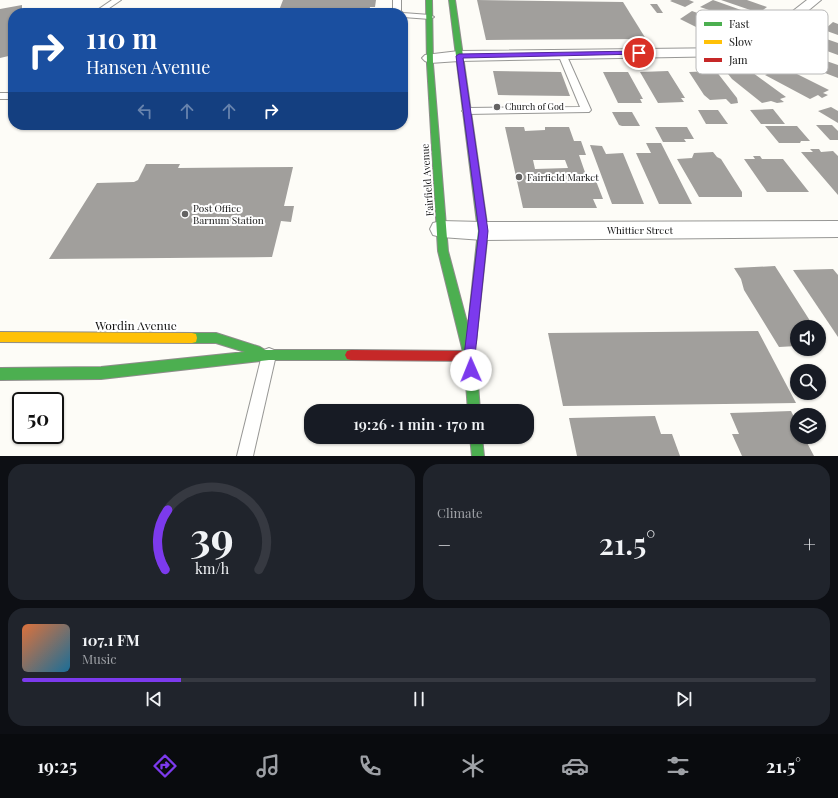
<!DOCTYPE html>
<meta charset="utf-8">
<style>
body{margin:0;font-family:"Playfair Display",serif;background:#20242c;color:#f1f3f6;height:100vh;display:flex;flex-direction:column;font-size:15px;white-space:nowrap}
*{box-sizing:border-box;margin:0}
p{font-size:13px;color:#9ea1a6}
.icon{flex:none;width:22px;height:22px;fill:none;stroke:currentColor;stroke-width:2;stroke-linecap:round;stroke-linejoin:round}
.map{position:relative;height:456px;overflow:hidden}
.side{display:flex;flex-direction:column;gap:8px;padding:8px;background:#0d0f14;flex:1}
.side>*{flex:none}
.top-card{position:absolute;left:8px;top:8px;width:400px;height:122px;border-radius:16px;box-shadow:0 1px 3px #0004;background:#1a4fa0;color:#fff;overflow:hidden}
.buttons{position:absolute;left:790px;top:320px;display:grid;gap:8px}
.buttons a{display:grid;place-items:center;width:36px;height:36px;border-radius:50%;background:#171b24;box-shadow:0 1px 3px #0004;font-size:20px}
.speed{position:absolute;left:12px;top:392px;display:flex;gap:8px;font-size:20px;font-weight:700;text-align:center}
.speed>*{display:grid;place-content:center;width:52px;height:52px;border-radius:50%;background:#171b24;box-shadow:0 1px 3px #0004;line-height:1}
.speed .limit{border:2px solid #111;border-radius:6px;background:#fff;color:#111}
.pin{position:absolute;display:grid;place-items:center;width:34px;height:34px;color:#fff;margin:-17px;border:2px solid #fff;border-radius:50%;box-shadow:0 1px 4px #0007}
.me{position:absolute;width:44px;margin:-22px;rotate:359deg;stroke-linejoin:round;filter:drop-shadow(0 0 3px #0008)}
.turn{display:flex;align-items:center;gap:14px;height:84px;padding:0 12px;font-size:18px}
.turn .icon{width:52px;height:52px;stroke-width:2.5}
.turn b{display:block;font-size:28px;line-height:34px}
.lanes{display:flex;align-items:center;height:38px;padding:0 12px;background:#0003;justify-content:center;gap:20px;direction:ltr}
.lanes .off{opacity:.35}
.big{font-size:30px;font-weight:600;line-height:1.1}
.side .card{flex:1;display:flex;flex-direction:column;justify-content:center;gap:6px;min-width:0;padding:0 14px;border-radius:16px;background:#20242c}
.side .dial{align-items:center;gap:0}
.dial svg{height:104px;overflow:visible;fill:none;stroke:#363941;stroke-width:7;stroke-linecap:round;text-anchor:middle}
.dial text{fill:#f1f3f6;stroke:none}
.song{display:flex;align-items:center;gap:12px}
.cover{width:48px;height:48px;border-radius:6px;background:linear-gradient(135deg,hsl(20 70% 55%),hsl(200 70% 35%))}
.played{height:4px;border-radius:2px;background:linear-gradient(90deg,#7c3aed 20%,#363941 20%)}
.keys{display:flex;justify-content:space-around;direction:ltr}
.heat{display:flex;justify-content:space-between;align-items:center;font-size:22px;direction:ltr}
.side .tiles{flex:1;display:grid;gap:8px;grid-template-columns:1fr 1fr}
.card:last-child{grid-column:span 2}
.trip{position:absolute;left:304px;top:404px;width:230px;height:40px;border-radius:16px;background:#171b24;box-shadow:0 1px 3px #0004;font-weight:600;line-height:40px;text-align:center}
.tabs{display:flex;height:64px;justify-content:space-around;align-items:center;background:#090b0e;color:#9ea1a6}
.tabs .icon{width:28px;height:28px}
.tabs .current{color:#7c3aed}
.tabs b{font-size:18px;color:#f1f3f6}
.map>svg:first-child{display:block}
.building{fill:#a19f9c;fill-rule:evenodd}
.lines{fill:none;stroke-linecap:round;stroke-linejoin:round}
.lane-casing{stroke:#979795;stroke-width:2}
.street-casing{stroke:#979795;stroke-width:2}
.fast-casing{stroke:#8e8d8b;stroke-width:2}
.slow-casing{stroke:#8e8d8b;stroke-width:2}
.jam-casing{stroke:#8e8d8b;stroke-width:2}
.lane{fill:#fffffe;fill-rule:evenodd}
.street{fill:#fffffe;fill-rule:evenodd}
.fast{fill:#4caf50;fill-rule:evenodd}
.slow{fill:#ffc107;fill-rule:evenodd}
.jam{fill:#c62828;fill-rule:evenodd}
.route{fill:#7c3aed;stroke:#51269a}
.poi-dot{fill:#646362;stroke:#fff;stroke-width:1.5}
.labels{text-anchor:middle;stroke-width:4;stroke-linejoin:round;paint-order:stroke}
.far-poi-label{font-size:9px;fill:#111;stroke:#fff;text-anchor:start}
.poi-label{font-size:10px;fill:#111;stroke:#fff;text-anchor:start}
.street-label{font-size:10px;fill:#111;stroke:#fff}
.near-street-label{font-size:12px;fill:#111;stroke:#fff}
.key{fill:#fff;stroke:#b8b8b8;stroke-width:1}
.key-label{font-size:11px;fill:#111}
</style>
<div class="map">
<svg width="838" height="456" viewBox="0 0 838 456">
<rect width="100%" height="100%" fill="#fdfcf7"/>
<g class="building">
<polygon points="283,0 376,0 375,7 370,7 369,13 278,13"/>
<polygon points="477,0 623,2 646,39 486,40"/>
<polygon points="672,0 689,0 694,2 685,7 670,1"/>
<polygon points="713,0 755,15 745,22 700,7"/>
<polygon points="721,0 747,0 767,7 759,13"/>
<polygon points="650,4 657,4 663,13 657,13"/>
<polygon points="22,5 22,13 13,13 13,55 0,58 0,9"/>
<polygon points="692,11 733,26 720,36 714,36 703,32 704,31 680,19"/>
<polygon points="833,22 838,24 838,35 824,30"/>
<polygon points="815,35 838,43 838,55 805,43"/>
<polygon points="800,52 838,65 838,78 791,60"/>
<polygon points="783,67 829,90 823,93 828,95 822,98 818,95 810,99 765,75"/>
<polygon points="749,70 786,97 780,99 784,102 777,103 771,101 762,103 732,79 728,74"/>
<polygon points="493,71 561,72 570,96 498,95"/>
<polygon points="668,71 685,98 681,98 684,102 658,103 640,72"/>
<polygon points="716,71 737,98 738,103 731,104 726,99 710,100 704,95 689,72"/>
<polygon points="603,72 628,72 643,99 640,99 642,103 618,103"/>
<polygon points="831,107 838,111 838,123 818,111"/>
<polygon points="773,109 785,124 761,124 750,110"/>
<polygon points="698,110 718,110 728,124 706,124"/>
<polygon points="612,112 632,112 640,126 622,126 619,125"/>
<polygon points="816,125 832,125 838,131 838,140 830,140"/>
<polygon points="765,126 797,126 810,141 801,141 800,143 779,143"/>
<path d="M505 127H524L525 131 545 130V127H569L574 141H581L586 155H579L588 181H596L603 199H593L597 208H523ZM533 160H565L568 168 535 169Z"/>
<polygon points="655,127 687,127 694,139 684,139 686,142 663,142"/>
<polygon points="646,143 661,143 692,204 659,204 636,153 651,153"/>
<polygon points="590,145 602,146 606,154 623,153 644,204 612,204"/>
<polygon points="810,149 819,149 821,152 833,151 838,156 838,195 801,152 813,152"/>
<polygon points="713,152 717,157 721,159 742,192 742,197 699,197 677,159 692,158 694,153"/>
<polygon points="753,156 760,156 762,159 783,159 809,192 767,192 744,159 755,159"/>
<polygon points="146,164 180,164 178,168 293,167 284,206 294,206 291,222 281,221 272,257 49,259 97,183 134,182 138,180"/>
<polygon points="775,266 814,327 797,327 797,346 779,347 744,290 741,279 734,268"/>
<polygon points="833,269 838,275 838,337 793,270"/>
<polygon points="758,331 796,403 563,406 548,333"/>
<polygon points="791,411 797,423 797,437 804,437 814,456 742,456 732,434 739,434 730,413"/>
<polygon points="655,416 661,434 672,434 680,456 577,456 569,418"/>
</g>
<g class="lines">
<defs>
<g id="lane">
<polygon points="112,0 121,0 102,13 93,13"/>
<polygon points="393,0 401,0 401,11 403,13 430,15 434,17 430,19 403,17 403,13 395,13 393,11"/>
<polygon points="559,52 565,52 566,54 591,110 589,112 467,114 462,111 467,108 580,107 558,54"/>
<rect x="0" y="93" width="13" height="6"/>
<polygon points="269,348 274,350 276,355 253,456 237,456 262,355 264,350"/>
</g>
<g id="street">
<polygon points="807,0 821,0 758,52 732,56 459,61 430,63 425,61 422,58 425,55 459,51 732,48 749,45"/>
<polygon points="441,221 483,222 838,221 838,237 483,240 441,237 433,235 430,229 433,223"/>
</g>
<g id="fast">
<polygon points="426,0 432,0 433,64 448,251 468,326 478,231 449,0 455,0 488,231 476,343 473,347 476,356 480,411 468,411 464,356 438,251 427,64"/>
<polygon points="192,333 216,333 260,347 265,350 351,350 355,351 357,355 355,359 351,360 269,360 101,379 0,380 0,368 101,367 245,352 216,343 192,343 188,342 187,338 188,334"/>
<polygon points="470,437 482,437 484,456 472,456"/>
</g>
<polygon id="slow" points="0,332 192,333 196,334 197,338 196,342 192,343 0,342"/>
<polygon id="jam" points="351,350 470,351 474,352 476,356 474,360 470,361 351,360 347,359 345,355 347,351"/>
</defs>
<use href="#lane" class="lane-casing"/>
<use href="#street" class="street-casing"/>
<use href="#fast" class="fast-casing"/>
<use href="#slow" class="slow-casing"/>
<use href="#jam" class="jam-casing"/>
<use href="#lane" class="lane"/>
<use href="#street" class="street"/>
<use href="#fast" class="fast"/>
<use href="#slow" class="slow"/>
<use href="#jam" class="jam"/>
</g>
<polygon class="route" points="639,51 641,52 641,54 463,58 488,231 475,356 477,370 475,374 471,375 467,374 464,356 479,231 456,56 459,54"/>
<g class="poi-dot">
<circle cx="497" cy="107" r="4"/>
<circle cx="519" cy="177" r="4"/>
<circle cx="185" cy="214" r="4"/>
</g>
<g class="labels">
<g class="far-poi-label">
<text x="505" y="110">Church of God</text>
</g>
<g class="poi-label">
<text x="527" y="181">Fairfield Market</text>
<text x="193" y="212">Post Office<tspan x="193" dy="12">Barnum Station</tspan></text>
</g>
<g class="street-label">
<text transform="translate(427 180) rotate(-94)" y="4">Fairfield Avenue</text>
<text x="640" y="234">Whittier Street</text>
</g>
<g class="near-street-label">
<text x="136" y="330">Wordin Avenue</text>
</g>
</g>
<rect x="696" y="10" width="132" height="64" rx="6" class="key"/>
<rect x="704" y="22" width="18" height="4" fill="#4caf50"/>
<rect x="704" y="40" width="18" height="4" fill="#ffc107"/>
<rect x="704" y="58" width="18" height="4" fill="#c62828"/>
<g class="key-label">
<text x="729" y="28">Fast</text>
<text x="729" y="46">Slow</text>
<text x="729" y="64">Jam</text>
</g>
</svg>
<div class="buttons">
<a><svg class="icon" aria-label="sound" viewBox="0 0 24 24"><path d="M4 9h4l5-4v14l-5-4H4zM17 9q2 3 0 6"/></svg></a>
<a><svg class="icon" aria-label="search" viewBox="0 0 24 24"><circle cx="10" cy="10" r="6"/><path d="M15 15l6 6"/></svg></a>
<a><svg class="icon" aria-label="layers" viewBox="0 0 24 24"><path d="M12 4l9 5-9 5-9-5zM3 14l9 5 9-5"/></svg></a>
</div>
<div class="speed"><div class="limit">50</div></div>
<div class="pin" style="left:639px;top:53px;background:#d93025"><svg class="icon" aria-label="arrive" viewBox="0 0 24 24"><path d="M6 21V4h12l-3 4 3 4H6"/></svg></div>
<svg class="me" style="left:471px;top:370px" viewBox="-20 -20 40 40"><circle r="19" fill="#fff"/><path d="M0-13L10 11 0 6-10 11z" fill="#7c3aed"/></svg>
<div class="trip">19:26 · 1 min · 170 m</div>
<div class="top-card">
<div class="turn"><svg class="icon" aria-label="right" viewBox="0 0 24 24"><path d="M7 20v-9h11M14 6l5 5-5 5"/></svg><div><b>110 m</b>Hansen Avenue</div></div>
<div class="lanes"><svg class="icon off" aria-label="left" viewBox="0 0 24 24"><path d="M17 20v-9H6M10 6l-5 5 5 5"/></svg><svg class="icon off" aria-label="ahead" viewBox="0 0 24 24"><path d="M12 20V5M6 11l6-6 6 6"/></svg><svg class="icon off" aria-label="ahead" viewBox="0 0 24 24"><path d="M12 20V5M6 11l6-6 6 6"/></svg><svg class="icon" aria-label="right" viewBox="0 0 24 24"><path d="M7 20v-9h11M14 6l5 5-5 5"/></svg></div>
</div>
</div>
<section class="side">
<div class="tiles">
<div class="card dial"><svg viewBox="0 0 100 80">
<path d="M14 69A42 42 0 1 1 86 69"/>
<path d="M14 69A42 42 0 0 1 16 23" stroke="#7c3aed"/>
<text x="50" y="56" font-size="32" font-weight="700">39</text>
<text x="50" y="72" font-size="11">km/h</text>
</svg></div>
<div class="card"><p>Climate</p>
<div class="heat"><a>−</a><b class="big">21.5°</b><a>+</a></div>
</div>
<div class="card">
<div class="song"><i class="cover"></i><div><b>107.1 FM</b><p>Music</p></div></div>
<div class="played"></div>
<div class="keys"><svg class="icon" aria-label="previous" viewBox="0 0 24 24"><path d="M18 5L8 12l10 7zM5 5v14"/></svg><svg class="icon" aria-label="pause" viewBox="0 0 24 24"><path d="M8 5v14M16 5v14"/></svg><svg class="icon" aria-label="next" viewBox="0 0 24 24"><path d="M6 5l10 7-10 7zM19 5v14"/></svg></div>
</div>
</div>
</section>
<nav class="tabs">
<b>19:25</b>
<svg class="icon current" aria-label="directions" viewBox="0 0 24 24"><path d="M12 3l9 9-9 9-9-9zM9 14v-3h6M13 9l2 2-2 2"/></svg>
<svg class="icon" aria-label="music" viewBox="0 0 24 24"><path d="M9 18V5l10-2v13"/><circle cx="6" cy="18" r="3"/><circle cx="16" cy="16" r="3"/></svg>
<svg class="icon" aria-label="phone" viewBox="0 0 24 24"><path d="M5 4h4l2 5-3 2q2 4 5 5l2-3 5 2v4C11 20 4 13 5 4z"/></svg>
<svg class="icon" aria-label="climate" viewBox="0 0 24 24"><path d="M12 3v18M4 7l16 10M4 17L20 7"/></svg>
<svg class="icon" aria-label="car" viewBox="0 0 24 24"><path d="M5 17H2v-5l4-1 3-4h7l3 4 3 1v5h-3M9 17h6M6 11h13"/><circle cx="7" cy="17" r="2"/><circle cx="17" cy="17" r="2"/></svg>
<svg class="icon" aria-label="filters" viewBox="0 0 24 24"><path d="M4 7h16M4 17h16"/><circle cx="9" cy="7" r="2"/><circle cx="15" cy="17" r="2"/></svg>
<b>21.5°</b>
</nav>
